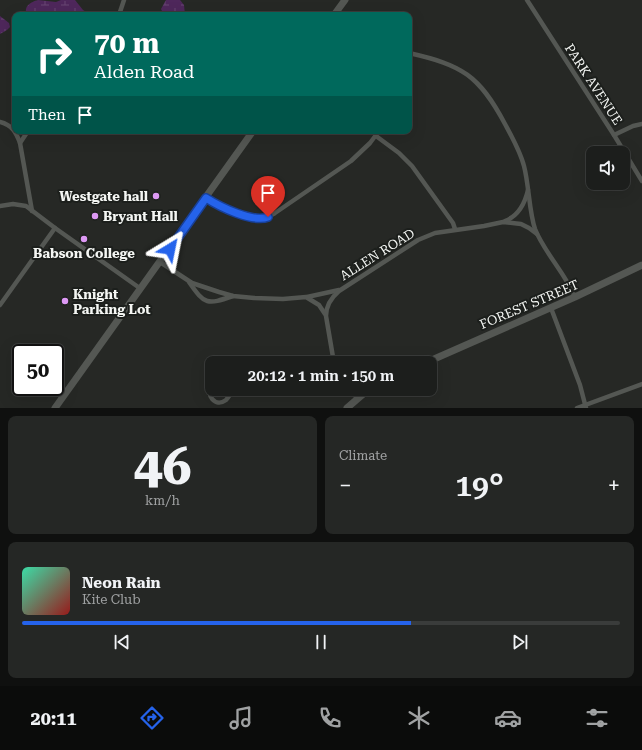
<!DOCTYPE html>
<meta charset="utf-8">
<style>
body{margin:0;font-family:"Roboto Serif",serif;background:#252725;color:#f1f3f6;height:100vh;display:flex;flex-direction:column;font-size:15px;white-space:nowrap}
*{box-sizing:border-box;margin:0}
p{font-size:13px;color:#a0a2a3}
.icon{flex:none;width:22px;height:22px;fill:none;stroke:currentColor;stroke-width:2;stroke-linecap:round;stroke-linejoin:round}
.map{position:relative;height:408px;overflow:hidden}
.details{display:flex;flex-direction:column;gap:8px;padding:8px;background:#0f100f;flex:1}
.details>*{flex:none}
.banner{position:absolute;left:12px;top:12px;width:400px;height:122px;border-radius:8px;box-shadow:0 4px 16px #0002,0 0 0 1px #3a3c3b;background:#00695c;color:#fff;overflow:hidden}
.buttons{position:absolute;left:586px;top:146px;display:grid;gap:8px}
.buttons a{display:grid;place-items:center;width:44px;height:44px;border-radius:8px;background:#1c1e1c;box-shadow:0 4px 16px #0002,0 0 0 1px #3a3c3b;font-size:20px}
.speed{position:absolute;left:12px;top:344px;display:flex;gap:8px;font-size:20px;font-weight:700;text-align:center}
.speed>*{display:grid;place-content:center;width:52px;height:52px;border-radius:50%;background:#1c1e1c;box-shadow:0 4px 16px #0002,0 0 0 1px #3a3c3b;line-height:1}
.speed .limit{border:2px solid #111;border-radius:6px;background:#fff;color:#111}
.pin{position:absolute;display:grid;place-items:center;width:34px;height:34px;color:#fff;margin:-41px -17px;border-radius:50% 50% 50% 0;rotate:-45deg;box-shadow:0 0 4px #0007}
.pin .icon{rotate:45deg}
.me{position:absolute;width:44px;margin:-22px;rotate:35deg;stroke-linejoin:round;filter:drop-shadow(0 0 3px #0008)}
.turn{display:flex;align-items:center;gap:14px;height:84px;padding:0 16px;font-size:18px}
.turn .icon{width:52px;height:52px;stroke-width:2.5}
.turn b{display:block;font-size:28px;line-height:34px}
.then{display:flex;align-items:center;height:38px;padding:0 16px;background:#0003;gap:8px;font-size:15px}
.big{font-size:30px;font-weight:600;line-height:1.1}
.details .widget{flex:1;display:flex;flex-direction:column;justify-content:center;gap:6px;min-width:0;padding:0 14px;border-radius:8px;background:#252725}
.details .dial{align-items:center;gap:0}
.dial b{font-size:52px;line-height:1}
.song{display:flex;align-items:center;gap:12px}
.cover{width:48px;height:48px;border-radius:6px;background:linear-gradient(135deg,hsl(160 70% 55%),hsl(0 70% 35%))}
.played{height:4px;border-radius:2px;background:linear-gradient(90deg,#2563eb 65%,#3a3c3b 65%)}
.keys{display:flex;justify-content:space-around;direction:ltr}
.heat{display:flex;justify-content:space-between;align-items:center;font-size:22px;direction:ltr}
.details .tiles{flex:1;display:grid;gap:8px;grid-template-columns:1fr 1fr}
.widget:last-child{grid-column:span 2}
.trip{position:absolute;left:205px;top:356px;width:232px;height:40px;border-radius:8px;background:#1c1e1c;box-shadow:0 4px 16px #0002,0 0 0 1px #3a3c3b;font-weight:600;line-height:40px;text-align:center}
.tabs{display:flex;height:64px;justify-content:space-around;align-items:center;background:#0b0c0b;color:#a0a2a3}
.tabs .icon{width:28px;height:28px}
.tabs .selected{color:#2563eb}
.tabs b{font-size:18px;color:#f1f3f6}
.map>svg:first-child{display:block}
.wetland{fill:url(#wetland-marsh)}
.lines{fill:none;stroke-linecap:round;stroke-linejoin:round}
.street{stroke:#545753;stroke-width:4.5}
.secondary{stroke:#545753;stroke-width:7}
.route-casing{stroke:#184099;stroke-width:10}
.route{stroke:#2563eb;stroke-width:7}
.poi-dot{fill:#dd99f4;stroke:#1c1f1c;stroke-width:1.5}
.labels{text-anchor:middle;stroke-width:4;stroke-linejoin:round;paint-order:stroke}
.street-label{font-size:13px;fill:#f4f6f3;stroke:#1c1f1c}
.poi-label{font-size:13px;font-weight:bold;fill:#f4f6f3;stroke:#1c1f1c;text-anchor:start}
</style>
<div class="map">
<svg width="642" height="408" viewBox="0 0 642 408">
<defs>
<pattern id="wetland-marsh" width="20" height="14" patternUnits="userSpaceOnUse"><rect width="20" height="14" fill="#4e275b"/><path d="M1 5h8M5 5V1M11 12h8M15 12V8" fill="none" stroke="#684773"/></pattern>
</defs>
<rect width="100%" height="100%" fill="#262825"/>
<g class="wetland">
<path d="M38 0 56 2 61 0H75L83 10 91 15H27C23 6 31 2 38 0Z"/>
<polygon points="166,0 180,0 184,5 185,15 164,15 161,9"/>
<polygon points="0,16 9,23 10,27 7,30 0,34"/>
</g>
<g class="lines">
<g class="street">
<polyline points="527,0 614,135 642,181"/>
<polyline points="119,15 124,0"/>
<path d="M409 53C462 65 479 75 505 124 512 137 520 151 524 166 529 185 529 211 535 229 544 252 565 273 575 297"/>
<path d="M0 122C12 125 16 132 20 143"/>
<polyline points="28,131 20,143 32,211"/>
<polyline points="614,135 633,126 642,124"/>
<polyline points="376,136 399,153 412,166 453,223 455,229"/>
<path d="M206 198C219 206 245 219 260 219 266 219 270 216 275 213L351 161 370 143 379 131"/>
<polyline points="0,206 13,204 26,206 55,228 0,305"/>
<path d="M505 221C518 216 525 203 528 190"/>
<polyline points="55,228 141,289"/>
<polyline points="160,262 192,283 219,292 233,296 254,298 283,299 306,297 319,305 325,314"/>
<path d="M189 282C205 305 207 305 233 296"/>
<polyline points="307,297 339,290"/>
<polyline points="551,308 580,385 586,408"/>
<path d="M334 363 326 316C326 306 332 297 339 291L418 240 435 233 484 226 503 222 521 224 529 228 537 234"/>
<path d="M212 384C205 395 215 408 226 400 229 397 231 392 234 389"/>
<polyline points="350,389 357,398"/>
<polyline points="577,408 642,384"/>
</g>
<g class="secondary">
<polyline points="334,15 345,0"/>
<polyline points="425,363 575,297 642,265"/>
<polyline points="55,408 253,131"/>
<polyline points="347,408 369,389"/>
</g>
</g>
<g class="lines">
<defs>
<path id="route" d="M170 249 206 198C220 207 253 223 268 217"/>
</defs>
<use href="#route" class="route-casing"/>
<use href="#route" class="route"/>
</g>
<g class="poi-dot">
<circle cx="156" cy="196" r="4"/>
<circle cx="95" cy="216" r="4"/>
<circle cx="84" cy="239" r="4"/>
<circle cx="65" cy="301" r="4"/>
</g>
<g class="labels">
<g class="street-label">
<text transform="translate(594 84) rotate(57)" y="5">PARK AVENUE</text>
<text transform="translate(377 254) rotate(-32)" y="5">ALLEN ROAD</text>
<text transform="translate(529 304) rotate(-23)" y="5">FOREST STREET</text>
</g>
<g class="poi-label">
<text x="148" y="201" text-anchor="end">Westgate hall</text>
<text x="103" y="221">Bryant Hall</text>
<text x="84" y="258" text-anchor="middle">Babson College</text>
<text x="73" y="299">Knight<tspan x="73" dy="15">Parking Lot</tspan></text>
</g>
</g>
</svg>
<div class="buttons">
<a><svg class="icon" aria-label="sound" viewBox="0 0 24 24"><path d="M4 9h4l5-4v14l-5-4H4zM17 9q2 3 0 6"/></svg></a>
</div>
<div class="speed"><div class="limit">50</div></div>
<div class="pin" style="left:268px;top:217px;background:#d93025"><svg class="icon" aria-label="arrive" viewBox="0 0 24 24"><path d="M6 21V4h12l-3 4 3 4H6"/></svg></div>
<svg class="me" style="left:170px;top:249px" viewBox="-20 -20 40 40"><path d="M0-17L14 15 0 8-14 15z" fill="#2563eb" stroke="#fff" stroke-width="4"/></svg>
<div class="trip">20:12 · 1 min · 150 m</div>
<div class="banner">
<div class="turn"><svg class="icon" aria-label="right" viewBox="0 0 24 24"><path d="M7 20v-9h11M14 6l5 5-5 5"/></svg><div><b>70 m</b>Alden Road</div></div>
<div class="then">Then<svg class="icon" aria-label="arrive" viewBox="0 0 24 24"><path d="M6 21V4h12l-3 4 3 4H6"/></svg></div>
</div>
</div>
<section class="details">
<div class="tiles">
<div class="widget dial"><b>46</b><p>km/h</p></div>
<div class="widget"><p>Climate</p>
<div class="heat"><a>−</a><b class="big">19°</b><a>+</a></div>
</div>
<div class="widget">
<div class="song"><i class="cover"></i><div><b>Neon Rain</b><p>Kite Club</p></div></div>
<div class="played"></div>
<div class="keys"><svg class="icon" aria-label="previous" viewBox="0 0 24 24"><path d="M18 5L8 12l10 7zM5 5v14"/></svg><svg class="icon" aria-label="pause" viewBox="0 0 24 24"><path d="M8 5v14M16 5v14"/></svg><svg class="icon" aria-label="next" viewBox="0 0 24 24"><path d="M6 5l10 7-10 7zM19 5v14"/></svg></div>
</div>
</div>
</section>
<nav class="tabs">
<b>20:11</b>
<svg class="icon selected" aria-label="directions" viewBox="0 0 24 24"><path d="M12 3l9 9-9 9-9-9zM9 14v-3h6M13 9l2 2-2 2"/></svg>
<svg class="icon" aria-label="music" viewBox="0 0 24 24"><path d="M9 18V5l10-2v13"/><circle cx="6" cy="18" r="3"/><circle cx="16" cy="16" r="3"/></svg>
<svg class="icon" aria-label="phone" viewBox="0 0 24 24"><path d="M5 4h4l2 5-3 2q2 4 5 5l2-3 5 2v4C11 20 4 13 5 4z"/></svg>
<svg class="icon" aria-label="climate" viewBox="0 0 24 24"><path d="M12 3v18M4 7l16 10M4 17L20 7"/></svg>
<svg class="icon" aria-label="car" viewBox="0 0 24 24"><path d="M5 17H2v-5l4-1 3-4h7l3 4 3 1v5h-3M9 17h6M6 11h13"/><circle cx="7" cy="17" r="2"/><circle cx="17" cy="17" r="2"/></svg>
<svg class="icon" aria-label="filters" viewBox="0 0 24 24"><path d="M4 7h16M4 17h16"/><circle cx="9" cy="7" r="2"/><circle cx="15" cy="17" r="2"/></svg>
</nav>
